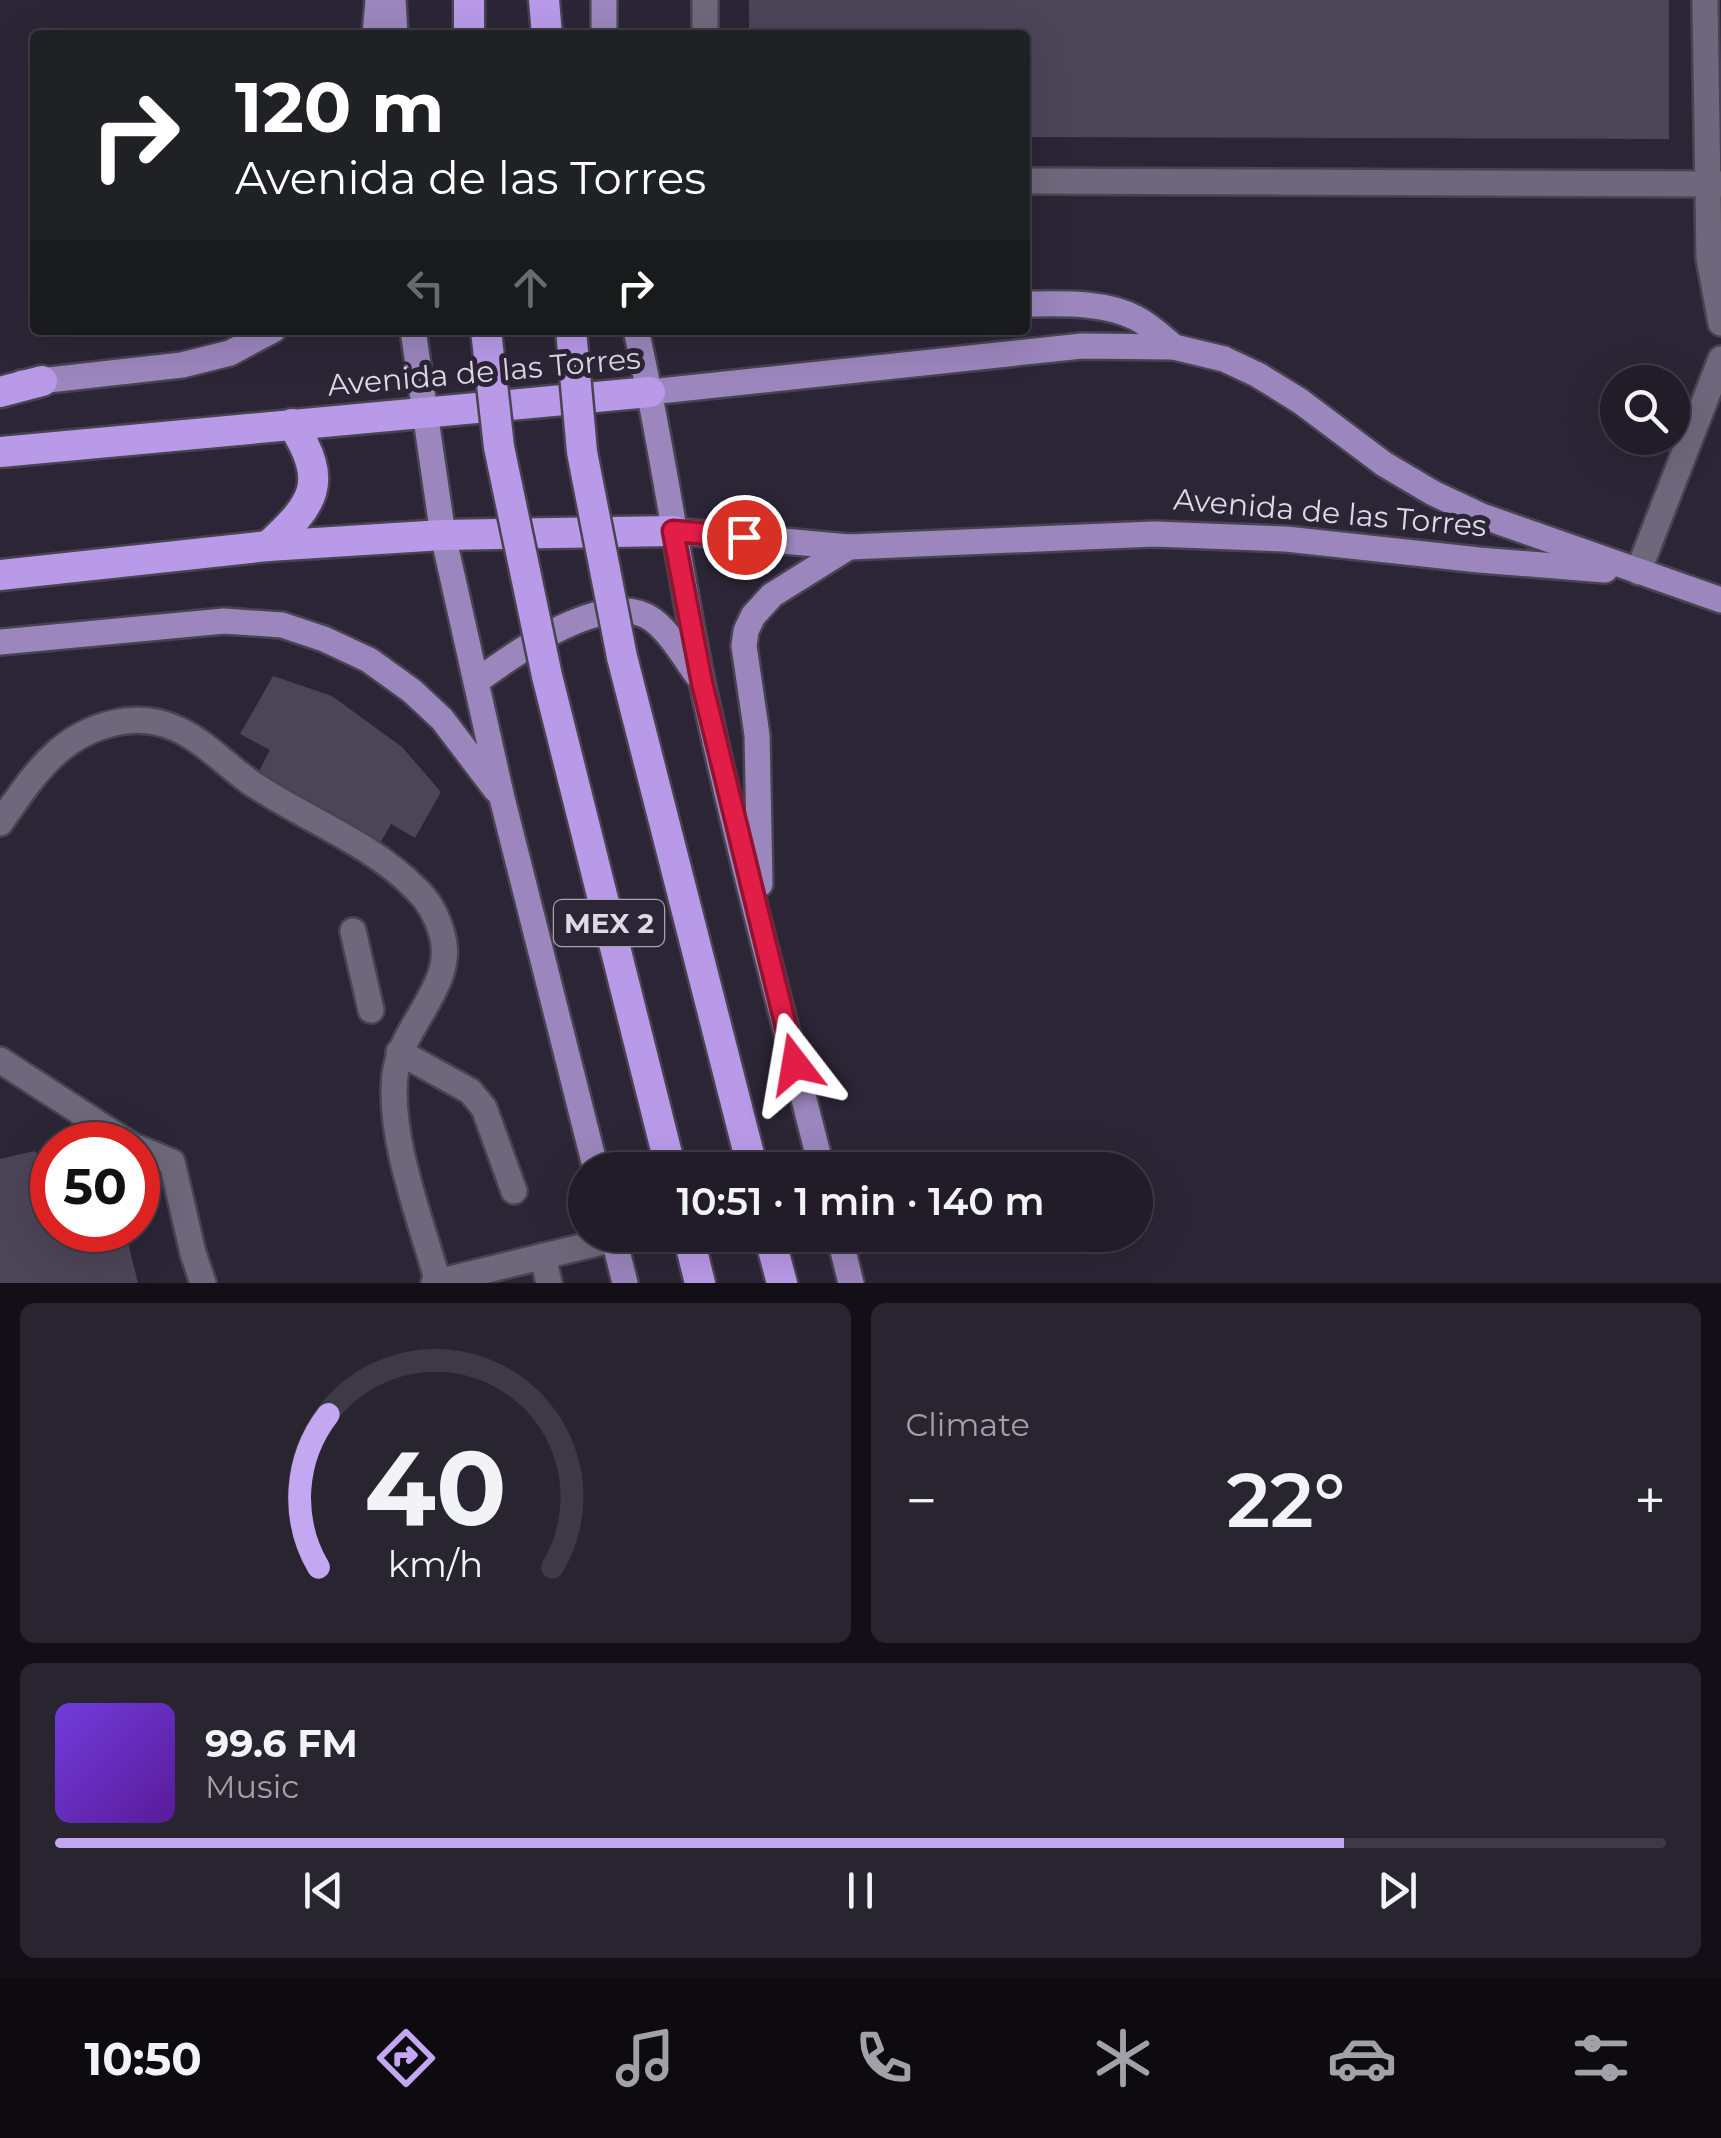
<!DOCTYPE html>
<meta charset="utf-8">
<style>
body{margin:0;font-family:Montserrat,sans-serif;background:#292530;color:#f1f3f6;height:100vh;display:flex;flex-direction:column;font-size:38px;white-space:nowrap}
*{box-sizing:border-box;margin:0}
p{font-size:32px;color:#a2a1a8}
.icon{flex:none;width:55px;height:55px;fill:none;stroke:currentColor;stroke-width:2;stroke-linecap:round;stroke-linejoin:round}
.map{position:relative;height:1283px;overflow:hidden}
.sheet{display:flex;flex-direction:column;gap:20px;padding:20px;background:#120f16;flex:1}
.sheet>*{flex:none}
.hud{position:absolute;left:30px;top:30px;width:1000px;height:305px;border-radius:10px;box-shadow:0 10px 40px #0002,0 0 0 2px #3e3a45;background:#202124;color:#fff;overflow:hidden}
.buttons{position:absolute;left:1600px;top:365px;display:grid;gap:20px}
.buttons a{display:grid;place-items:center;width:90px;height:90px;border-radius:50%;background:#211c28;box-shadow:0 10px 40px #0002,0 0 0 2px #3e3a45;font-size:50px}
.speed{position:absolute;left:30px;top:1122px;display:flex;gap:20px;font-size:50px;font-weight:700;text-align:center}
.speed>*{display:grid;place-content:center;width:130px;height:130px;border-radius:50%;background:#211c28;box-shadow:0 10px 40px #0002,0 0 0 2px #3e3a45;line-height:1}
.speed .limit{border:15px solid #d22;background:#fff;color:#111}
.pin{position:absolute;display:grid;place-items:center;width:85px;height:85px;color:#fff;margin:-42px;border:5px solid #fff;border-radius:50%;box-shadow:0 2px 10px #0007}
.me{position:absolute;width:110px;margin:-55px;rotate:346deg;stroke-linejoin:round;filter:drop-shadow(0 0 8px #0008)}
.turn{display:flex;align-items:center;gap:35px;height:210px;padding:0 40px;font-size:45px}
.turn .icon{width:130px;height:130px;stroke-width:2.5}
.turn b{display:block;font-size:70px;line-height:85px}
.lanes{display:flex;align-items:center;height:95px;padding:0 40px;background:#0003;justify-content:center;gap:50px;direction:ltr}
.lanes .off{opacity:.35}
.big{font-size:75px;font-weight:600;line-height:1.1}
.sheet .widget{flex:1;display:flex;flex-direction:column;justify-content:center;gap:15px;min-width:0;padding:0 35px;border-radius:15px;background:#292530}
.sheet .dial{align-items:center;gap:0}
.dial svg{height:260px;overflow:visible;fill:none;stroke:#3e3a45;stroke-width:7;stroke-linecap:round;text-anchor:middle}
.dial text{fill:#f1f3f6;stroke:none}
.song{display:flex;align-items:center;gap:30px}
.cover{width:120px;height:120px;border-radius:15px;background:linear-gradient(135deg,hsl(260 70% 55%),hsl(270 70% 35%))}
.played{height:10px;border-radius:5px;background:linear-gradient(90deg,#c4a7f1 80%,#3e3a45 80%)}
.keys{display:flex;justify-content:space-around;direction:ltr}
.heat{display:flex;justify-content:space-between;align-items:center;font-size:55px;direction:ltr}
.sheet .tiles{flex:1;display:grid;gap:20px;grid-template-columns:1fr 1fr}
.widget:last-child{grid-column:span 2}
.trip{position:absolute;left:568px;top:1152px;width:585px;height:100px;border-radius:50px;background:#211c28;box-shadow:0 10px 40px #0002,0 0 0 2px #3e3a45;font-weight:600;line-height:100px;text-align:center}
.dock{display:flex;height:160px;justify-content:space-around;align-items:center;background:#0d0b10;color:#a2a1a8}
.dock .icon{width:70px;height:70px}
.dock .current{color:#c4a7f1}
.dock b{font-size:45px;color:#f1f3f6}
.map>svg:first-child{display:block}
.building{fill:#4c4558}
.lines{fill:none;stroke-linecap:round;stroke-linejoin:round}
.minor-casing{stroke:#484351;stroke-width:30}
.major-casing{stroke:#484351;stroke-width:30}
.highway-casing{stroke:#484351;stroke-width:35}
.minor{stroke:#6f687c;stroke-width:25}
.major{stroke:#9b86bd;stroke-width:25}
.highway{stroke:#b99ae8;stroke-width:30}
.highway-bridge-casing{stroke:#484351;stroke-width:35;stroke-linecap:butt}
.highway-bridge{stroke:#b99ae8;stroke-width:30}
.route-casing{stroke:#92132f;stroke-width:25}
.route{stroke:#e11d48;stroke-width:18}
.labels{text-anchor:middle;stroke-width:10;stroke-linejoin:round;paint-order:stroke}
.shield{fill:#2c2536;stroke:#a8a3b0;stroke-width:2.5}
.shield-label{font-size:28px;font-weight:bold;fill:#ddd9e5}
.street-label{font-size:30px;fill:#ddd9e5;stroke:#2c2536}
</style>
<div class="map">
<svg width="1721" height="1283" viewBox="0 0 1721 1283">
<rect width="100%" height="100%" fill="#2c2536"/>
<g class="building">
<polygon points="749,0 1669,0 1669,139 1025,137 1025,35 749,35"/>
<polygon points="273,676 332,696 402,747 441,792 415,838 391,824 378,847 255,779 270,750 240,734"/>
<polygon points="34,1151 52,1163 52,1230 125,1230 138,1283 0,1283 0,1159"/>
</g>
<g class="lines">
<defs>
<g id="minor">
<polyline points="705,0 705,35"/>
<polyline points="1705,0 1709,258 1721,323"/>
<polyline points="1025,181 1721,184"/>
<polyline points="1638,572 1721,359"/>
<path d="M0 823C34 775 61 730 125 721 142 719 160 721 177 729 204 741 226 765 250 782 304 819 370 842 416 889 430 902 437 916 442 934 457 985 401 1024 395 1075 388 1137 421 1221 438 1282"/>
<polyline points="353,931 371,1010"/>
<polyline points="399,1052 470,1091 484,1108 514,1191"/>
<polyline points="0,1060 131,1145"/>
<polyline points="138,1148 172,1162 193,1253 203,1283"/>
<polyline points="543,1256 549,1283"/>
<polyline points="434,1283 614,1239"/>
</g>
<g id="major">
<polyline points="393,0 395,35"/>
<polyline points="375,35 378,0"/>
<polyline points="604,35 604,0"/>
<path d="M1025 304C1060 304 1103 301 1136 318 1150 325 1162 337 1174 347"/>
<polyline points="413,330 443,535 502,798 596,1170"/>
<path d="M636 330C663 446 678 565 702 682 737 846 781 1008 822 1170"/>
<polyline points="22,383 182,365 230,353 273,330"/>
<polyline points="650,392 1082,346 1174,347 1224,359 1258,375 1300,401 1384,464 1433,493 1482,516 1721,600"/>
<polyline points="673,531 849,547 1154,534 1286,539 1479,560 1605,570"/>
<polyline points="0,642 224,621 282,625 324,639 369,660 412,691 442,719 496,790"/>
<path d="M477 681C514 654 607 586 653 620 671 634 684 657 697 675"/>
<polyline points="760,884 757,735 744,646 746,631 753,616 772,595 849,547"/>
<polyline points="613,1235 625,1283"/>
<polyline points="839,1235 851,1283"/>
</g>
<g id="highway">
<polyline points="469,0 469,35"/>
<polyline points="544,0 547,35"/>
<polyline points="0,392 42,381"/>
<polyline points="0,452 650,392"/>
<path d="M268 546C314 504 330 483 292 424"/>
<polyline points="0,575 268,546 443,535 673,531"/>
<polyline points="622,657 753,1170"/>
<polyline points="547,676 671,1170"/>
<polyline points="688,1235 700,1283"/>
<polyline points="769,1235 782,1283"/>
</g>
</defs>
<use href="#minor" class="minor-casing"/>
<use href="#major" class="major-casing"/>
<use href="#highway" class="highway-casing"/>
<use href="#minor" class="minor"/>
<use href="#major" class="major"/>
<use href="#highway" class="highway"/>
<defs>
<g id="highway-bridge">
<polyline points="486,330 499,447 547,676"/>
<polyline points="571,330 582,452 622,657"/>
</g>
</defs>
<use href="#highway-bridge" class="highway-bridge-casing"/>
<use href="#highway-bridge" class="highway-bridge"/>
</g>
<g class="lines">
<defs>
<polyline id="route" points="744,537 673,531 702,683 795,1064"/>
</defs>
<use href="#route" class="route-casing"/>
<use href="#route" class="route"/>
</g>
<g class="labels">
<rect class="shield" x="554" y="900" width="110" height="46" rx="8"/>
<g class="shield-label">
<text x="609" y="933">MEX 2</text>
</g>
<g class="street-label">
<text transform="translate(484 372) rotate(-5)" y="10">Avenida de las Torres</text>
<text transform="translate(1330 513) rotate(5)" y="10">Avenida de las Torres</text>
</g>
</g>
</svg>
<div class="buttons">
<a><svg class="icon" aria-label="search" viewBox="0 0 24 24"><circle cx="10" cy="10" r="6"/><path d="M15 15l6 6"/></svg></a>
</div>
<div class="speed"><div class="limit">50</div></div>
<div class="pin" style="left:744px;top:537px;background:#d93025"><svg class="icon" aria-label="arrive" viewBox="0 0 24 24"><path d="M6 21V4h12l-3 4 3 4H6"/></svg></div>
<svg class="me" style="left:795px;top:1064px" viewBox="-20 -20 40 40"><path d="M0-17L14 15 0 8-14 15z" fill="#e11d48" stroke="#fff" stroke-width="4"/></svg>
<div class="trip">10:51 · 1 min · 140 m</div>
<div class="hud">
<div class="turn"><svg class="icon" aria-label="right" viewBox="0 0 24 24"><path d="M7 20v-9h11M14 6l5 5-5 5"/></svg><div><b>120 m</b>Avenida de las Torres</div></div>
<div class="lanes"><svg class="icon off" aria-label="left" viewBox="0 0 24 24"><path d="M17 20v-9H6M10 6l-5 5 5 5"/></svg><svg class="icon off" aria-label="ahead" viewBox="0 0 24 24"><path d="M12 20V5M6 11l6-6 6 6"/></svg><svg class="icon" aria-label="right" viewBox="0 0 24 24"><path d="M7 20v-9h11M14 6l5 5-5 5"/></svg></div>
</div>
</div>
<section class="sheet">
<div class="tiles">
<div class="widget dial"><svg viewBox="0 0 100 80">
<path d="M14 69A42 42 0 1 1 86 69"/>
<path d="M14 69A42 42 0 0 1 17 22" stroke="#c4a7f1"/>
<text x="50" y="56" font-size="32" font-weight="700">40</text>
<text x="50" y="72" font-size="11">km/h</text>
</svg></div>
<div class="widget"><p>Climate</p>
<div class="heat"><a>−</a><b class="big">22°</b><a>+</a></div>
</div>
<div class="widget">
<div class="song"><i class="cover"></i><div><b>99.6 FM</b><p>Music</p></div></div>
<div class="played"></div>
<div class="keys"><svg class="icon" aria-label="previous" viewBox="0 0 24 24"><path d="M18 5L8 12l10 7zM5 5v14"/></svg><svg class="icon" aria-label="pause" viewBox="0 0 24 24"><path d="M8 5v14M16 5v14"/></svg><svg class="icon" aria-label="next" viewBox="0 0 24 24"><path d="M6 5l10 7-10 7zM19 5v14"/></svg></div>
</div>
</div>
</section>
<nav class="dock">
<b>10:50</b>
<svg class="icon current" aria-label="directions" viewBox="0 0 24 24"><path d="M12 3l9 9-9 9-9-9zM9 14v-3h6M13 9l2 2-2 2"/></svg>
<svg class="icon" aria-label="music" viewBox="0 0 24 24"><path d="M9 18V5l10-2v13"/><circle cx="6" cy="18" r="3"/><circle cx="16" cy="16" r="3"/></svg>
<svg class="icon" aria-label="phone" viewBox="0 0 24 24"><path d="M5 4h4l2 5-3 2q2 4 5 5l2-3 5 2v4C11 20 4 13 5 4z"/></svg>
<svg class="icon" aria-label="climate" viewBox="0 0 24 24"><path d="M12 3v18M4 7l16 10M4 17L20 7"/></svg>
<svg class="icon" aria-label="car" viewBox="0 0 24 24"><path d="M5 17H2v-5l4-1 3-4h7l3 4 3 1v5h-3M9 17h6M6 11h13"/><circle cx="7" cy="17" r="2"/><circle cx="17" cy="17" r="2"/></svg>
<svg class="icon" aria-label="filters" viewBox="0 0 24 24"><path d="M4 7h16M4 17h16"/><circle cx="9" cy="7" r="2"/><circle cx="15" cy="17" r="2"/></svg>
</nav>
